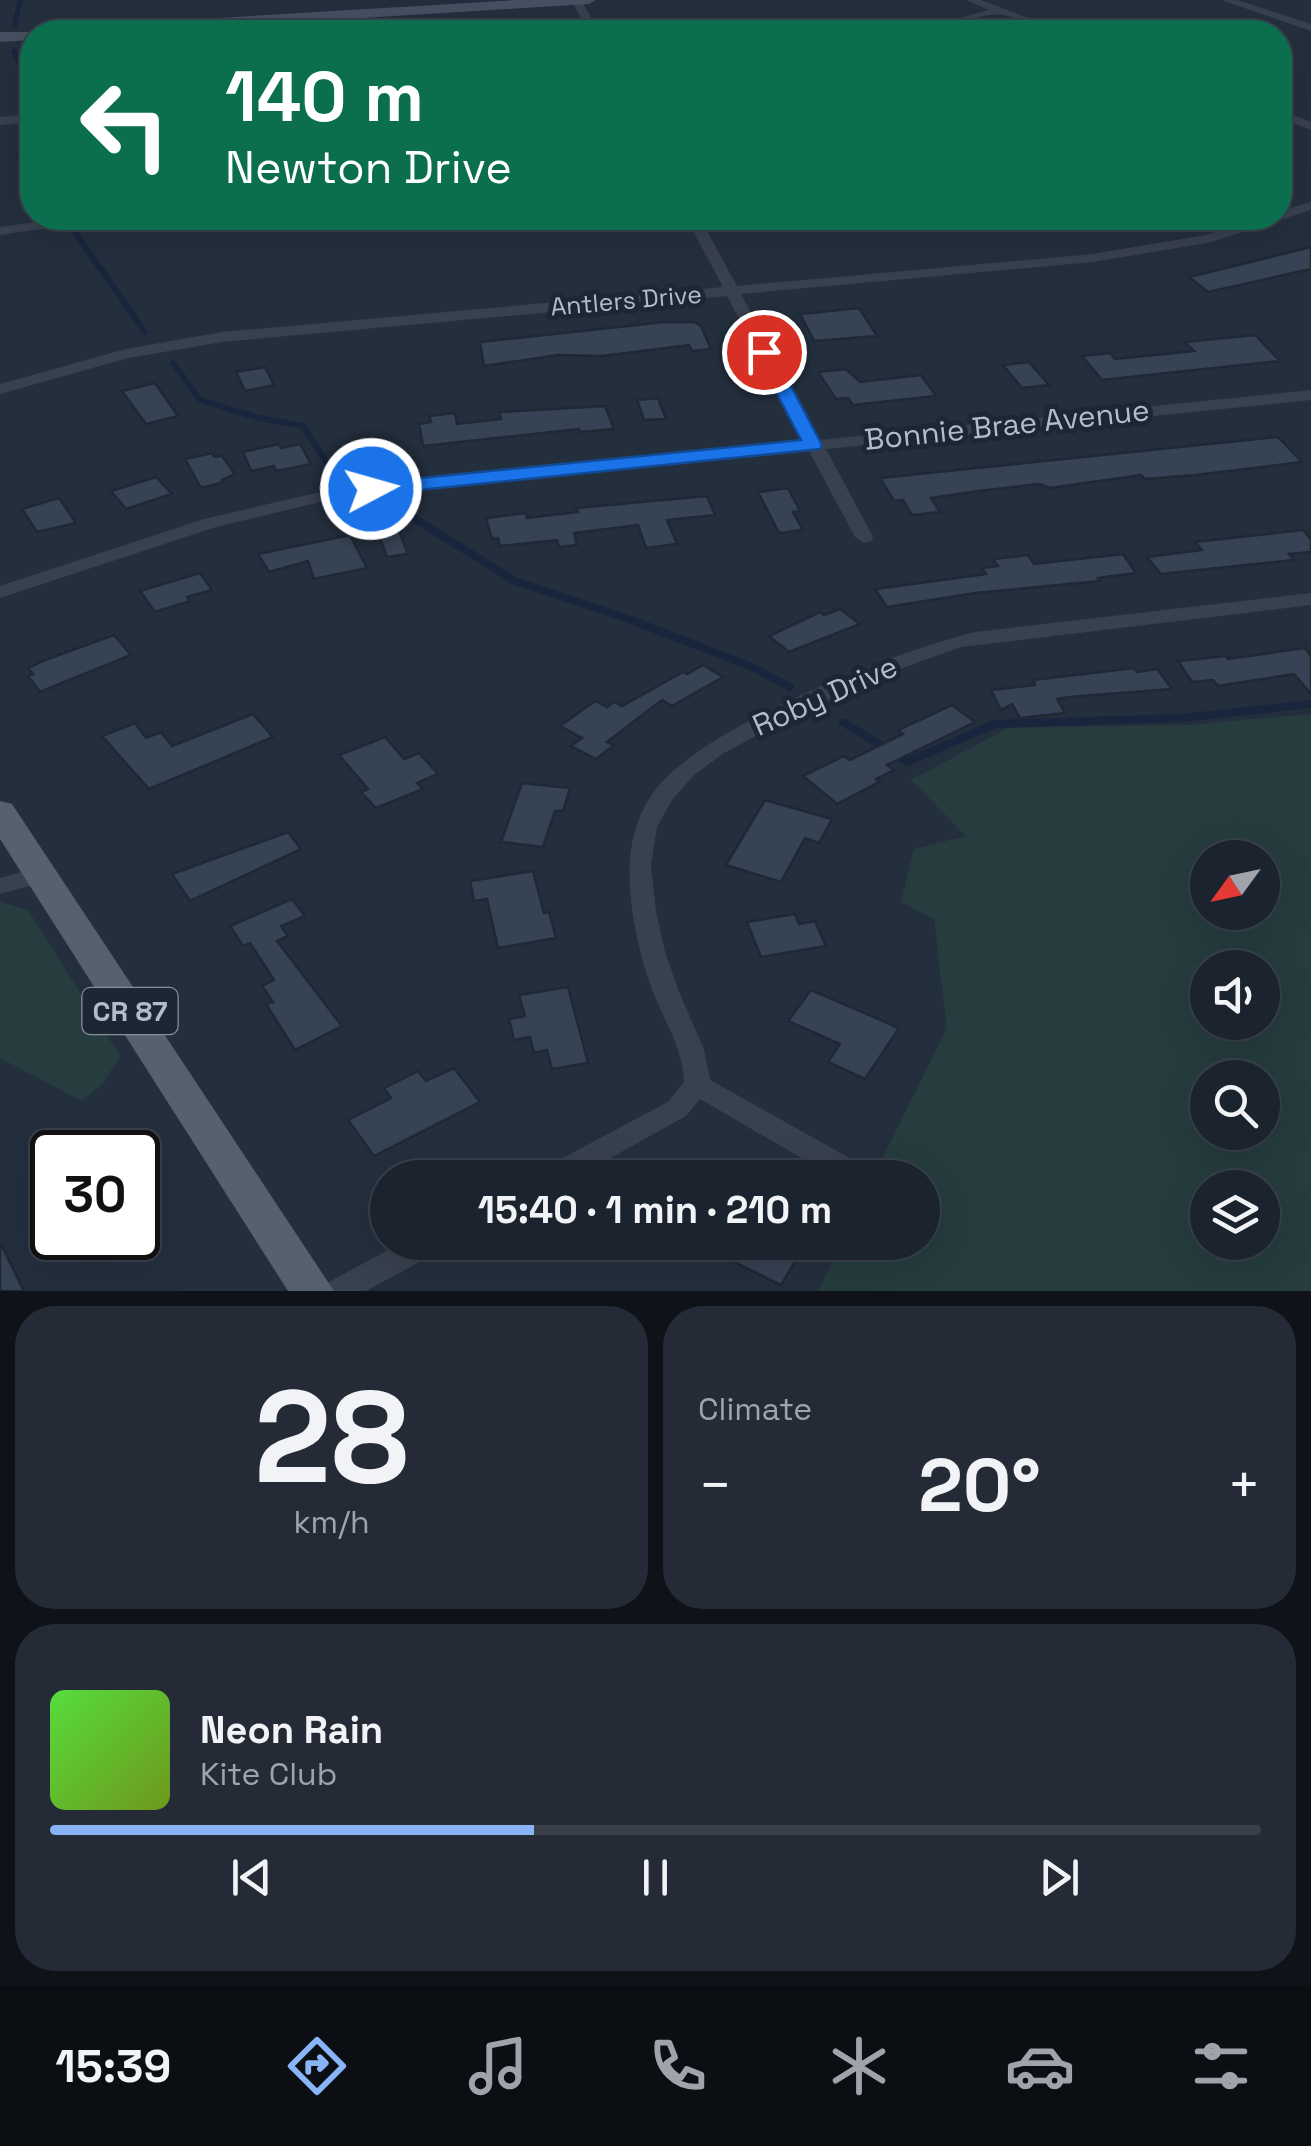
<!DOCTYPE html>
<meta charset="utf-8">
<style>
body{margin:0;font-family:"Space Grotesk",sans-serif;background:#242b36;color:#f1f3f6;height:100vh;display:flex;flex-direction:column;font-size:38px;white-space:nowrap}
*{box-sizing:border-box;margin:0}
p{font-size:32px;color:#a0a4aa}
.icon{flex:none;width:55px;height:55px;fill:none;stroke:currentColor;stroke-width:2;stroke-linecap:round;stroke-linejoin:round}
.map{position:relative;height:1291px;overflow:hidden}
.drawer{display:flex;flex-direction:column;gap:15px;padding:15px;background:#0f1319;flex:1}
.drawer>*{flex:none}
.hud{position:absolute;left:20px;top:20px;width:1272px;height:210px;border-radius:40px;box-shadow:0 10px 40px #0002,0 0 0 2px #39404a;background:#0b6e4f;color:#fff;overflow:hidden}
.needle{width:65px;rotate:237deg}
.tools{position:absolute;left:1190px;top:840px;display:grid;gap:20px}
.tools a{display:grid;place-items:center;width:90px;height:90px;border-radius:50%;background:#1b232e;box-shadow:0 10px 40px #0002,0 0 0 2px #39404a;font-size:50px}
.speed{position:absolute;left:30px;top:1130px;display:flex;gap:20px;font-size:50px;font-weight:700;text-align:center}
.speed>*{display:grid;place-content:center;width:130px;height:130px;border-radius:50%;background:#1b232e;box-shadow:0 10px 40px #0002,0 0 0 2px #39404a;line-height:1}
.speed .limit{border:5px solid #111;border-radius:15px;background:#fff;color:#111}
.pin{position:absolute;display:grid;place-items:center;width:85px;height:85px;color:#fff;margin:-42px;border:5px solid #fff;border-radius:50%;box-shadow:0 2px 10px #0007}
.me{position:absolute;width:110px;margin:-55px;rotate:84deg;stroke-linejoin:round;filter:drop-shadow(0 0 8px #0008)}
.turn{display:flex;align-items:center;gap:35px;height:210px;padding:0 40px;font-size:45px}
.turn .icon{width:130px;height:130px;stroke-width:2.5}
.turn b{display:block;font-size:70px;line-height:85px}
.big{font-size:75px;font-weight:600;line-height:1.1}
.drawer .tile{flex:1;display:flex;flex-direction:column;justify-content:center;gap:15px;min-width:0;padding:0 35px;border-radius:40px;background:#242b36}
.drawer .dial{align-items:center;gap:0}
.dial b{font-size:130px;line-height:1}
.song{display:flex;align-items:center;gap:30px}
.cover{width:120px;height:120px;border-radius:15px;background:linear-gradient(135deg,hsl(110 70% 55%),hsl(80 70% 35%))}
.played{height:10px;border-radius:5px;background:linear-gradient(90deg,#8ab4f8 40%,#39404a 40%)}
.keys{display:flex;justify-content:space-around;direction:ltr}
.heat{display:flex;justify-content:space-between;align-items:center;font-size:55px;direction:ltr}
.drawer .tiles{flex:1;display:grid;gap:15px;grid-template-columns:1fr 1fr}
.tile:last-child{grid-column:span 2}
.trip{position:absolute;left:370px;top:1160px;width:570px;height:100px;border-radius:50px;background:#1b232e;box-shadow:0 10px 40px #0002,0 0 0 2px #39404a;font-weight:600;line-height:100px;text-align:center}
.tabs{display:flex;height:160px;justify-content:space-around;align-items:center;background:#0b0e12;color:#a0a4aa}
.tabs .icon{width:70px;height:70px}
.tabs .selected{color:#8ab4f8}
.tabs b{font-size:45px;color:#f1f3f6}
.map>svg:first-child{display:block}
.green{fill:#263c3f;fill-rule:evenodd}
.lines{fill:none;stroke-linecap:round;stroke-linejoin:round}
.stream-far2{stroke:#17263c;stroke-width:5}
.stream-far1{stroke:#17263c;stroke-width:6}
.stream{stroke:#17263c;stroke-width:8}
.building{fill:#364354;stroke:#1f2835;stroke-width:2.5}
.street{fill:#38414e;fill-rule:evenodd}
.secondary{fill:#465061;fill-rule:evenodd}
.primary{fill:#56606e;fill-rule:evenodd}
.route{fill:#1a73e8;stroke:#114b97;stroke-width:2.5}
.labels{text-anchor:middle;stroke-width:10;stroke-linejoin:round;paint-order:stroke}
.far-street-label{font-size:25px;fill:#b4bcc9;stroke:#1d2633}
.shield{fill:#1d2633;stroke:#878f9c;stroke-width:2.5}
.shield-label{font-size:28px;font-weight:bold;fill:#b4bcc9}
.street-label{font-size:30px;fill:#b4bcc9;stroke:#1d2633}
</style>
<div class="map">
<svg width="1311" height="1291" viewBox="0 0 1311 1291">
<rect width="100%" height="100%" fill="#242f3e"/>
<g class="green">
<path d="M1311 714V1291H818L841 1243 922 1242V1178L873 1177 947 1028 934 919 901 902 914 849 966 836 911 780 1008 728 1187 725ZM1208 858H1262V912H1208ZM1208 968H1262V1022H1208ZM1208 1078H1262V1132H1208ZM1208 1188H1262V1242H1208Z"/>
<polygon points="0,902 28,910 120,1056 103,1083 82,1101 0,1058"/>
</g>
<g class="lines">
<g class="stream-far2">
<polyline points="15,25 20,0"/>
<polyline points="14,51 32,93"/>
<polyline points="30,111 32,99"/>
<polyline points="27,126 19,156 32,169"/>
</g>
<g class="stream-far1">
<polyline points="72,228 145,332"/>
<polyline points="173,363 200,400 259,418 303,426 335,476"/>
</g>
<g class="stream">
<polyline points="399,509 515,581 626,618 752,667 790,687"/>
<polyline points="843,722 907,762 995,724 1182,718 1311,704"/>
</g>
</g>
<g class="building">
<polygon points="1311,247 1311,269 1208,292 1189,277"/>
<polygon points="859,308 877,336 814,341 800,314"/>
<polygon points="665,322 694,322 701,326 711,349 692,351 689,345 602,356 558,355 484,366 480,342"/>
<polygon points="1255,335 1280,361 1102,380 1082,356 1110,353 1115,359 1194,351 1185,342"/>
<polygon points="1029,362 1049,385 1022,388 1003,365"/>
<polygon points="265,367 274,385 245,391 236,372"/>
<polygon points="846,369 860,382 921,375 936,396 853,405 848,398 836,399 818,372"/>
<polygon points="155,383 178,416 146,424 122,391"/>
<polygon points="658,398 666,419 644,420 637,400"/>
<polygon points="605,406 614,429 580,432 579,429 423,446 419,424 431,422 429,416 455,413 457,424 501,419 499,412"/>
<polygon points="1278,437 1302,462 1196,475 1145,479 1141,475 1050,488 1039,484 979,491 931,498 940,512 912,515 903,500 894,501 880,478"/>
<polygon points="279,444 281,448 300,444 311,464 276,471 274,466 251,471 243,452"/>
<polygon points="212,453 214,457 222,456 235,474 222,480 224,482 201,488 185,459"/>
<polygon points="156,477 172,494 126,509 111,491"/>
<polygon points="788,488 800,511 793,512 803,530 779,533 758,492"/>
<polygon points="707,496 715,515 667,520 677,544 646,548 638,525 574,533 577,545 559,547 557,540 500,546 498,538 492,539 486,518 525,513 527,518 578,512 576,508"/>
<polygon points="59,498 76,523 37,532 22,509"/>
<polygon points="398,528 408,554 387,557 377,531"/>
<polygon points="1303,530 1311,539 1311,552 1289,554 1294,560 1161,574 1147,557 1202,550 1195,542"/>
<polygon points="350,535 367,568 314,579 308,561 269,572 258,554"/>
<polygon points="1123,554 1136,573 1098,578 1100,581 976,593 887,607 875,589 986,574 982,568 998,566 993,559 1028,555 1034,564"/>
<polygon points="200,573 212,590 187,597 190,601 155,612 140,591"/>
<polygon points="840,609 860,624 789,652 769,636 820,612 824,615"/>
<polygon points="114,635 131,655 40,692 28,676 33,674 28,668 45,660"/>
<polygon points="1305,648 1311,656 1311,694 1294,674 1218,686 1213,680 1192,682 1178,661 1226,656 1228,659"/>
<polygon points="703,665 723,677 672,706 662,700 607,742 614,745 596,759 571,746 582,738 560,726 595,701 607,707 614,702 622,706 683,672 687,674"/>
<polygon points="1134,668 1137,672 1157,669 1172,689 1070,697 1057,699 1065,713 1020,718 1012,704 1001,710 991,690 1035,685 1033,680"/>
<polygon points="952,705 975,722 887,765 894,770 876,779 879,782 837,804 803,776 844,756 850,760 903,734 898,730"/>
<polygon points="253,714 273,737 149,789 102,736 135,723 146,738 161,732 172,746"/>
<polygon points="385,737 404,759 419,753 438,774 417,783 423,789 376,808 361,792 368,789 339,755"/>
<polygon points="522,783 570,788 563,811 555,811 543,847 501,842"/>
<polygon points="765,800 832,819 819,843 805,838 781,882 726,865"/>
<polygon points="288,832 301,849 190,901 172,874"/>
<polygon points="533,871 544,913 549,912 556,938 498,948 487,899 474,901 470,881"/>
<polygon points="292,899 305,916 281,926 288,936 277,941 342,1026 295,1050 266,1004 273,1002 262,986 274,980 250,943 243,946 230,926"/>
<polygon points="795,914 799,924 815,921 826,946 761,957 747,922"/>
<polygon points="568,987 588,1063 552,1069 547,1050 534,1053 530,1037 514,1040 509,1019 525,1016 519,995"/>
<polygon points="811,990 899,1028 865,1079 828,1062 840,1044 788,1021"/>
<polygon points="454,1068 480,1102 374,1156 348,1120 391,1098 384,1088 418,1071 426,1081"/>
<polygon points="0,1242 24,1291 0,1291"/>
<polygon points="694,1242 807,1242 781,1285"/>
</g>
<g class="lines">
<g class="street">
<polygon points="571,0 581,0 599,32 589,32"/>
<path d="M966 0H981L1065 32C1042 33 1025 19 1003 15 980 11 938 34 908 32L989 10Z"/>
<polygon points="1221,0 1237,0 1311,24 1311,31"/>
<polygon points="1280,110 1311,122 1311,130 1280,118"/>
<polygon points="32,114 32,122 0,125 0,117"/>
<polygon points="1311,202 1311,210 1208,243 1093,262 741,294 820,440 1311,390 1311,400 826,449 873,537 871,541 864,543 855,537 809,451 333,499 216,527 0,598 0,586 204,519 333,489 804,441 727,296 222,342 128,358 0,394 0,384 126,349 222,332 723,287 686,218 700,218 737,286 1093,254 1206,235 1261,218 1280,218 1280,211"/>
<polygon points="64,218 96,218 89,222 0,235 0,227"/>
<path d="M1311 593V605L961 647 905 667 794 716 724 753 694 775 672 800 657 827 651 865 656 911 665 952 679 992 704 1049 710 1080 871 1170 875 1178H836L700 1099 686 1116 575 1178H536L540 1170 668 1102 684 1082C683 1051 667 1025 655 997 644 969 636 939 632 909 627 867 628 829 653 793 699 727 896 651 975 632Z"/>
<polygon points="41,867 49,869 53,875 49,881 0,894 0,878"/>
<polygon points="403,1242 444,1242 440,1251 366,1291 324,1291 329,1282"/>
</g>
<g class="secondary">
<polygon points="517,0 596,0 589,4 135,32 61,32 69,27"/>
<polygon points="0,32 38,32 32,32 32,40 0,42"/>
</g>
<polygon class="primary" points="0,801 12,804 334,1291 288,1291 0,839"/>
</g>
<polygon class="route" points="764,347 773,352 822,445 820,449 371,495 361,489 371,483 801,440 755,352"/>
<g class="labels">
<g class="far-street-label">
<text transform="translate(626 300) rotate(-5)" y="9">Antlers Drive</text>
</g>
<rect class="shield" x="82.5" y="988" width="95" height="46" rx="8"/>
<g class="shield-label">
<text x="130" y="1021">CR 87</text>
</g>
<g class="street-label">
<text transform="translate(1007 425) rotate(-6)" y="10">Bonnie Brae Avenue</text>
<text transform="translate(825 696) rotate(-24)" y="10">Roby Drive</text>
</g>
</g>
</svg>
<div class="tools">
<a><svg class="needle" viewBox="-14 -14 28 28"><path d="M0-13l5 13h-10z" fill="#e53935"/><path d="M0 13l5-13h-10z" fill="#a0a4aa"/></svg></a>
<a><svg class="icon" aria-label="sound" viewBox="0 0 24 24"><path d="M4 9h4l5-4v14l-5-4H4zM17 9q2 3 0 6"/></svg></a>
<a><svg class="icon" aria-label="search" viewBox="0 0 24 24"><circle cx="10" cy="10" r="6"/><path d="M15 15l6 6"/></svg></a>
<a><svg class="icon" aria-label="layers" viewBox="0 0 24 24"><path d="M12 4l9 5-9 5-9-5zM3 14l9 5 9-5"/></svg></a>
</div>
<div class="speed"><div class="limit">30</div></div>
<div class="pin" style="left:764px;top:352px;background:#d93025"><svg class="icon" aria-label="arrive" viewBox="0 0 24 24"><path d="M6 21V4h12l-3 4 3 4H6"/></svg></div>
<svg class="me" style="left:371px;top:489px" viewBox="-20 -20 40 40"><circle r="17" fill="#1a73e8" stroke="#fff" stroke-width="3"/><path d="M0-11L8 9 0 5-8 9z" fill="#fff"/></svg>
<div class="trip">15:40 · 1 min · 210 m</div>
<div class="hud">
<div class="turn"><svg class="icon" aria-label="left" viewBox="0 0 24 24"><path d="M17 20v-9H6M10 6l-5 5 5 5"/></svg><div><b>140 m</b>Newton Drive</div></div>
</div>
</div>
<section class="drawer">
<div class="tiles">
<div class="tile dial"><b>28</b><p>km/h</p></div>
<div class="tile"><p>Climate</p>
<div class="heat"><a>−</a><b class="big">20°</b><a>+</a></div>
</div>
<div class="tile">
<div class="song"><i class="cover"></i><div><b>Neon Rain</b><p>Kite Club</p></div></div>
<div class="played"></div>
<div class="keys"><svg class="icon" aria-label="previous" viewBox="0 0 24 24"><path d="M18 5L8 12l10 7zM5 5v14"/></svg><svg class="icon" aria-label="pause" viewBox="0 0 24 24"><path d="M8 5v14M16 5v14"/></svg><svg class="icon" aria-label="next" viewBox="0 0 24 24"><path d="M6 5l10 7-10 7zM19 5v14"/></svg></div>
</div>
</div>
</section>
<nav class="tabs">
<b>15:39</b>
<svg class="icon selected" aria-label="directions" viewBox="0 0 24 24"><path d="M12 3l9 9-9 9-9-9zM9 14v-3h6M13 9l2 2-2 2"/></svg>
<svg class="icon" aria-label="music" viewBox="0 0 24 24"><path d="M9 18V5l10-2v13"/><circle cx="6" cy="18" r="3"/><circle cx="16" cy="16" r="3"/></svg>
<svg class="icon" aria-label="phone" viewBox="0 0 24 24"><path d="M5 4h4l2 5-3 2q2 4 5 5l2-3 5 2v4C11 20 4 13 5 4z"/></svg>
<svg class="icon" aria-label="climate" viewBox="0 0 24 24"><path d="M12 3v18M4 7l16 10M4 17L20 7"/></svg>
<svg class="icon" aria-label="car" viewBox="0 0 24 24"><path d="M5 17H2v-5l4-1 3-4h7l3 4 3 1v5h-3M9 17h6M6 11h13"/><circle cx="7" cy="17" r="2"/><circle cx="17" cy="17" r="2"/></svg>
<svg class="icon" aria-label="filters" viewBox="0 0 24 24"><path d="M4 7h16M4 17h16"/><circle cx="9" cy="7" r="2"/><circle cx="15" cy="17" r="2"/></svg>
</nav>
